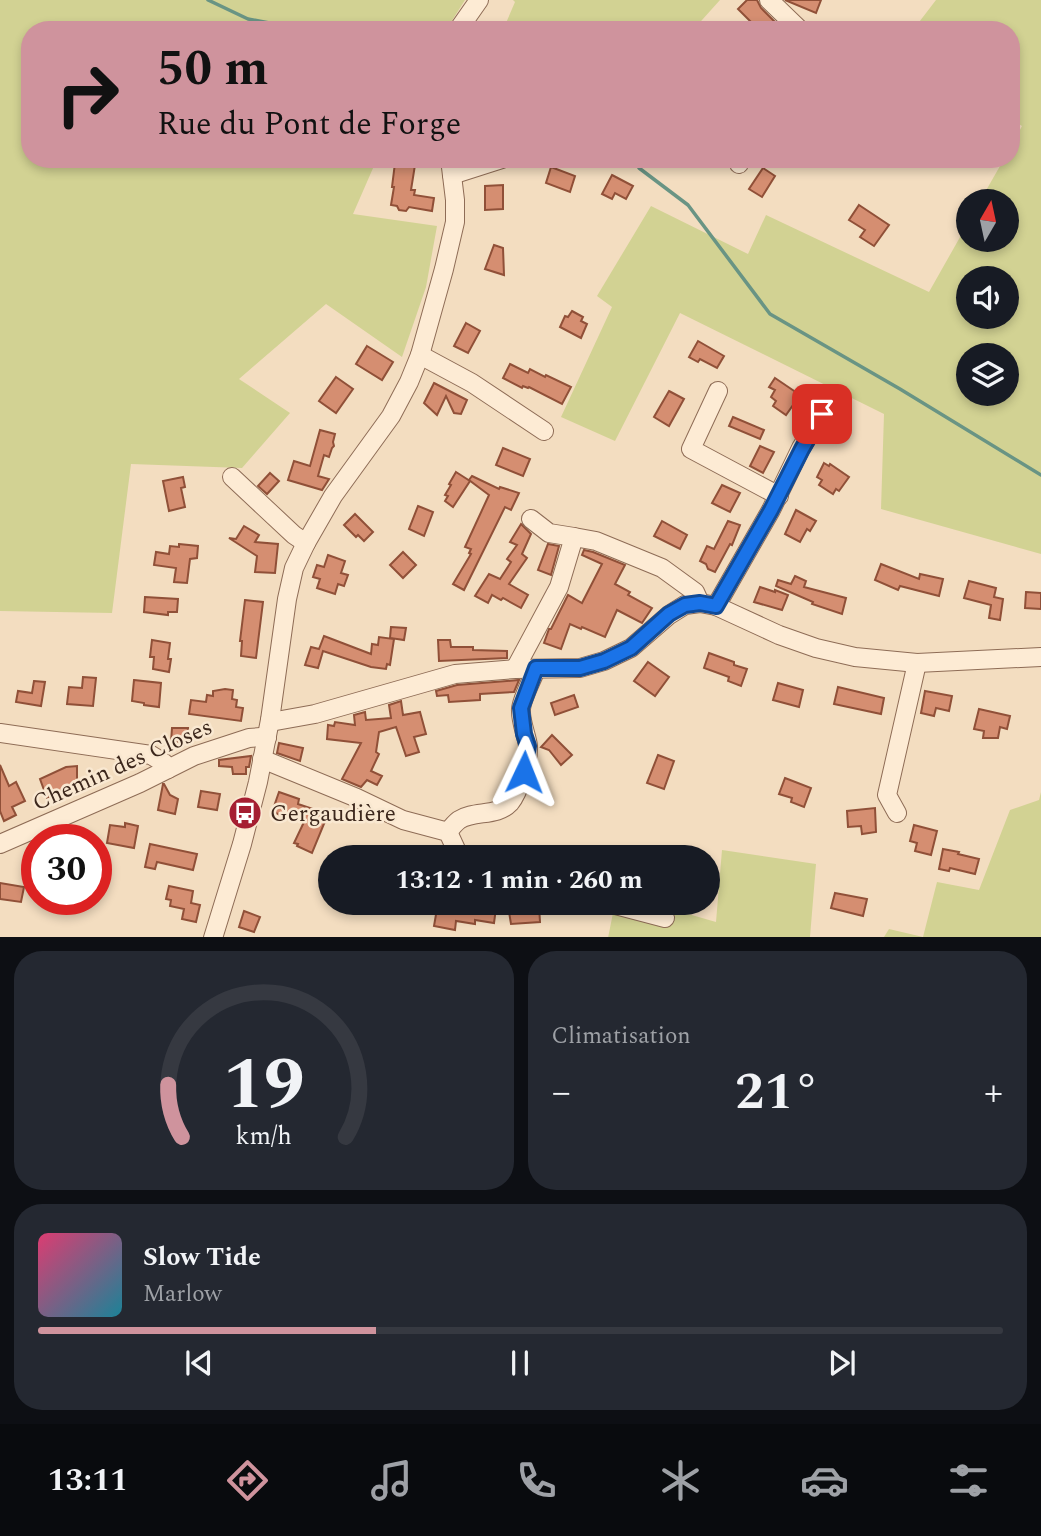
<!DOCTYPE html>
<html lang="fr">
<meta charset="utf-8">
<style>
body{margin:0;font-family:Spectral,serif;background:#242831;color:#f1f3f6;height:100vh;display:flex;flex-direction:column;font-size:26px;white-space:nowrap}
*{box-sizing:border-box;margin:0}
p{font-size:23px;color:#9ea1a6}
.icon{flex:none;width:38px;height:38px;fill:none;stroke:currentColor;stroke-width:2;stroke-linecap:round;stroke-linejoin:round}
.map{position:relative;height:937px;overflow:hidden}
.details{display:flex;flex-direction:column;gap:14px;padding:14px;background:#0d0f14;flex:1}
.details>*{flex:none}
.banner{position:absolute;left:21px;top:21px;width:999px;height:147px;border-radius:28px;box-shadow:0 4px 10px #0003;background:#cf939d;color:#111;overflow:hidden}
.needle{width:46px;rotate:9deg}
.controls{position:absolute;left:956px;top:189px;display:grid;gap:14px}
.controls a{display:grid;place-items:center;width:63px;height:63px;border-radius:50%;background:#171b24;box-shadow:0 4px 10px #0003;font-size:35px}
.speed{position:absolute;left:21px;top:824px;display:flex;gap:14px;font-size:35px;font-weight:700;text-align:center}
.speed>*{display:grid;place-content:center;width:91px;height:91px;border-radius:50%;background:#171b24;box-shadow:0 4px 10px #0003;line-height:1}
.speed .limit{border:10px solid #d22;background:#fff;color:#111}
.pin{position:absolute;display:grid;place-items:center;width:60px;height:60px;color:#fff;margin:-30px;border-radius:14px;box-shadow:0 4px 10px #0006}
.me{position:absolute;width:77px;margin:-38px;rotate:2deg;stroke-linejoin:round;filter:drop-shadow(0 0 5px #0008)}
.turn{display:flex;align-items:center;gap:24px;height:147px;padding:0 21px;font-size:32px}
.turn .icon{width:91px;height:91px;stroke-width:2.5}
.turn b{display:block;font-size:49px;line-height:60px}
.big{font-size:52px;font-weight:700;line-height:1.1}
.details .tile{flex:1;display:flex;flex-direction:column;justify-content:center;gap:10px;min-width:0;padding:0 24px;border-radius:28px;background:#242831}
.details .dial{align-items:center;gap:0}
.dial svg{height:182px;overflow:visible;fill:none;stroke:#363941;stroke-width:7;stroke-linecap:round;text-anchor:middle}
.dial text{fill:#f1f3f6;stroke:none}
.song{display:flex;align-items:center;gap:21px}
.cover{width:84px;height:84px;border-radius:10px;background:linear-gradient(135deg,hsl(340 70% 55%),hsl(190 70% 35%))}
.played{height:7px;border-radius:4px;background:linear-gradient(90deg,#cf939d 35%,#363941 35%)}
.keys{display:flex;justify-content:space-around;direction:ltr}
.heat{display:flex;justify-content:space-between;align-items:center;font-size:38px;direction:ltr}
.details .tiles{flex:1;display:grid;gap:14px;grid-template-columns:1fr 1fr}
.tile:last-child{grid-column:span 2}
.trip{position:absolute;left:318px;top:845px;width:402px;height:70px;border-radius:35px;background:#171b24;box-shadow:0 4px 10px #0003;font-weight:700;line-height:70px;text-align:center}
.tabs{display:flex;height:112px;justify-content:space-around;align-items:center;background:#090b0e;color:#9ea1a6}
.tabs .icon{width:49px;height:49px}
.tabs .current{color:#cf939d}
.tabs b{font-size:32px;color:#f1f3f6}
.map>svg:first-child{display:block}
.green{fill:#d2d293;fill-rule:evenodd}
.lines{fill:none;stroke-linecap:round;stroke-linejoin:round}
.stream{stroke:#699484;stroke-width:3.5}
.building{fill:#d58e71;stroke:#905038;stroke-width:2}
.minor-casing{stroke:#8e6c56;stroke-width:20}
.minor{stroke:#fdebd4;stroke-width:18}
.route-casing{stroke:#114b97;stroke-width:18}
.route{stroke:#1a73e8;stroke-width:12}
.labels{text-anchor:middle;stroke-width:5;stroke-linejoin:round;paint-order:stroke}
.street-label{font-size:23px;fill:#3c271c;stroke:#f9e8d1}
.poi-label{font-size:23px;fill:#3c271c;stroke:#f9e8d1;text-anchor:start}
</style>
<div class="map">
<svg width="1041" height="938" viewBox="0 0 1041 938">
<rect width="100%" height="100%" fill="#f3ddc0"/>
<g class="green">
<polygon points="0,0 465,0 446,30 30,30 30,159 377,159 353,214 437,226 426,287 402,357 326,304 239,379 290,413 242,468 131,464 112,613 0,611"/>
<polygon points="513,0 720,0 693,30 503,30 515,2"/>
<path d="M936 0H1041V554L881 509 884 414 680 313 615 441 561 417 612 307 597 296 651 206 748 254 766 215 929 292 968 223V240H1006V201H980L1004 159H1012V145L1022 126 1012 120V30H913ZM968 278H1006V317H968ZM968 355H1006V394H968Z"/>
<polygon points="1041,792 1041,937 884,937 889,929 923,937 937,882 979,890 1010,810 1039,800"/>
<polygon points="722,850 816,864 810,937 608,938 615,903 650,903 716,922"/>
</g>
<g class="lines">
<g class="stream">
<polyline points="208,0 248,19 306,30"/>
<polyline points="357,30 366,26 397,30"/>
<polyline points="634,159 639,168 688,205 770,314 900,389 1041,475"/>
</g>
</g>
<g class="building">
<polygon points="747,0 757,0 761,8 777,24 771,30 759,30 738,9"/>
<polygon points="785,0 821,0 816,13"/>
<polygon points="395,163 415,165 411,190 415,190 414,195 434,198 432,211 409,207 406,211 399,210 397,206 391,205 394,187 392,187"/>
<polygon points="551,167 575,176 570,192 546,183"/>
<polygon points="763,168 775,176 762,197 749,189"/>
<polygon points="612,175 633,186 626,199 615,193 612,199 602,194"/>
<polygon points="503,185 503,209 485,210 485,186"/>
<polygon points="859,205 889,225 874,246 860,237 865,230 849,220"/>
<polygon points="494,245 503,248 504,275 485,269"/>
<polygon points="572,311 583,317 581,321 587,324 581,338 560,327 565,316 568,317"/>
<polygon points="466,323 480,331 468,353 454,346"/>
<polygon points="698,341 724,356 717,368 700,359 698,362 689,357"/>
<polygon points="367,346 393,362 382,380 356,364"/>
<polygon points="510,364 528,373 530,369 545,377 546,375 571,387 562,404 529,387 528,388 523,386 522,388 503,378"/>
<polygon points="336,377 353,389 336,413 319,401"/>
<polygon points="775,378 800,395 786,415 773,406 776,401 771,397 775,390 769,387"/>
<polygon points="434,383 467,400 461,414 454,413 446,396 437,415 424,403"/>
<polygon points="669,391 684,399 669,426 654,417"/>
<polygon points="733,417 764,430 760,439 729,426"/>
<polygon points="320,430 335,434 333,442 334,446 332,448 329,457 324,455 318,476 329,479 322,490 288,480 294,461 310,466"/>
<polygon points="760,446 774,452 763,473 750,466"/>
<polygon points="503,448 530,459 523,476 496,465"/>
<polygon points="824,463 829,466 830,464 849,477 839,491 836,489 833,494 819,485 822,480 817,477"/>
<polygon points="456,472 470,481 453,507 445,501 448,496 445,495 451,485 449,484"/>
<polygon points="270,473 279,481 267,494 258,486"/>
<polygon points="472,476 499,489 500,487 519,493 511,510 505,507 464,590 453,584 471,554 469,553 471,549 465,547 489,495 469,480"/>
<polygon points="183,477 185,487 181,488 185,507 169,511 163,481"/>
<polygon points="722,485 740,493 730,512 712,503"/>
<polygon points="418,506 433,512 424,536 409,529"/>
<polygon points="796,510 816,521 810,531 807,529 800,542 785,534"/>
<polygon points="355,514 373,532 364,541 358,535 356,537 344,525"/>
<polygon points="662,521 687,535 680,549 654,536"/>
<polygon points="728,521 740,525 732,545 730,544 715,572 708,569 706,564 700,561 707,546 714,549"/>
<polygon points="521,524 531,534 522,554 527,558 509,584 528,595 521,608 503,598 501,600 492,595 488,603 475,596 489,574 500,579 511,562 507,559 517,545 510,542"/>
<polygon points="244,526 259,535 255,542 278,544 275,573 255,572 257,556 229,538 236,539"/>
<polygon points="179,544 198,546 197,558 190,559 187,583 174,582 176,568 154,565 156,552 169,554 170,546 179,547"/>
<polygon points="548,544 559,546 551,575 538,570"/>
<polygon points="584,550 593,552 625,565 615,584 630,592 628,595 652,608 642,623 617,610 605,637 582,627 581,629 570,624 561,649 544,643 549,629 551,629 568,595 582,603 602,564 582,555"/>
<polygon points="403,552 416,565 403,578 390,565"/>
<polygon points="328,555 345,561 341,573 348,575 344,586 338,584 335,594 317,588 320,579 313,577 317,565 324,567"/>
<polygon points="881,564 919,579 920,574 943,579 939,596 900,586 898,590 875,580"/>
<polygon points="795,576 806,581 804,587 846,598 842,614 812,604 813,602 776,586 778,580 791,584"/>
<polygon points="969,581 996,588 994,597 1003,599 1000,620 989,618 991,605 964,598"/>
<polygon points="760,587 775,592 775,590 788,595 782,610 754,602"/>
<polygon points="1026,592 1041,593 1041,609 1025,608"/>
<polygon points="145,597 178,599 177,612 168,612 168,615 144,612"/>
<polygon points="245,600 263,602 256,658 241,656 242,641 240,641"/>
<polygon points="391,627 406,628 404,640 390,638"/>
<polygon points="324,636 371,654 372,644 378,645 379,637 394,639 390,665 387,664 386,669 371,667 323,651 318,668 305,665 311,647 319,649"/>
<polygon points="152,640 170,643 168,659 171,659 169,672 153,669 154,657 150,657"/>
<polygon points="438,640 450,640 451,647 473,647 473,650 507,651 507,658 439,661"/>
<polygon points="709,653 734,662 734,665 747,669 741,686 728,681 729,677 704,668"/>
<polygon points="648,662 669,677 655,696 634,681"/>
<polygon points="83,677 96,678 93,706 67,704 69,687 82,688"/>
<polygon points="134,680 161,683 159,707 144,705 144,703 132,701"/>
<polygon points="519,680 514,692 480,694 480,700 449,702 448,695 437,696 436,691 457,685"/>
<polygon points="34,681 45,682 41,706 16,702 18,691 32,693"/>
<polygon points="778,683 803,690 799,707 773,700"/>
<polygon points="838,687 884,698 881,714 834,704"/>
<polygon points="225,689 233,690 232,699 237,700 236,707 243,708 241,721 189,714 191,700 206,702 207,695 213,696 213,691"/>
<polygon points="925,691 952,696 949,711 936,708 934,716 921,713"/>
<polygon points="574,695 578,707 555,715 551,703"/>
<polygon points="401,701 403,715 420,712 426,734 414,737 419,752 406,756 396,727 379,732 376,752 379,754 371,771 382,776 377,785 367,780 361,787 342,779 361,743 327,739 328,725 334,726 335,722 355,725 354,715 365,712 366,720 391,718 389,705"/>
<polygon points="979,709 1010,716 1007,729 1000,727 998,738 983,738 984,731 974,729"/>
<polygon points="172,728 188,728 187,741 171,742"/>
<polygon points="552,735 572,755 561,765 549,750 541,747"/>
<polygon points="279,743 303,748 300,761 277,753"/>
<polygon points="658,755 674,761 664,789 647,783"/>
<polygon points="251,756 249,767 246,767 246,774 233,774 232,767 219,766 219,760"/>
<polygon points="0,765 9,786 16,782 25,801 12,807 16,815 4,821 0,811"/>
<polygon points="77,766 77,787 67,788 47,798 40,779 66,767"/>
<polygon points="785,778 811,788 804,807 791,802 792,798 779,794"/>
<polygon points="163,784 164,784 170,795 178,799 175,814 158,810"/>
<polygon points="201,791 220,794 217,810 198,807"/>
<polygon points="279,792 299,799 298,804 328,814 312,853 297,846 298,844 294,843 304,822 272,812"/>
<polygon points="875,808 876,832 862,834 861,826 848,827 847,811"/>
<polygon points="125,823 138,826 134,848 107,843 110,825 125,827"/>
<polygon points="914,825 937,831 931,855 915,851 917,843 910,841"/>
<polygon points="150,844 197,854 193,870 157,862 155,869 145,867"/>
<polygon points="943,849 959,852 958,854 979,859 975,874 950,868 949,871 939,869"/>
<polygon points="0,883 24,887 21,902 0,899"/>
<polygon points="169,886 193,891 191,903 200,905 196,922 182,919 184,909 170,906 171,900 166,899"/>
<polygon points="835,893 867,899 863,916 831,908"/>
<polygon points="438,903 454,905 454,903 457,903 496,908 494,923 475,920 475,924 456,921 455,930 434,926"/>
<polygon points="539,906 540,922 511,924 509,912 519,911 518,908"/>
<polygon points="244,911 260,917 254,932 239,927"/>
</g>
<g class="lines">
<defs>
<g id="minor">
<polyline points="769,0 800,30"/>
<polyline points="458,30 479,0"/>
<polyline points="738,159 739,164"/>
<polyline points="452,175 502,159"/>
<polyline points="420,355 472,383 544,431"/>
<polyline points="718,391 691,449 779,496"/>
<polyline points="232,477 294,535 306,543"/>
<polyline points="531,519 549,533 574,537"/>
<polyline points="716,606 771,510 801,448 832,397"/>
<polyline points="515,669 559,587 574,537 596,541 662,568 695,592 700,603"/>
<polyline points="270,720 276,721 315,714 455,674 515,669 580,668 604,661 631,648 669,615 685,605 700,603 716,606 779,635 816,648 855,657 917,663 1041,657"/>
<polyline points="0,733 151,755 164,763 168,769"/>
<polyline points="262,759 357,798 403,820 448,832 460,858"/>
<polyline points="897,813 887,795 917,663"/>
<path d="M448 832C451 828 455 823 459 820 474 810 497 817 510 803 519 792 529 760 528 746 527 736 520 721 521 709 522 698 532 680 536 669"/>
<polyline points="0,844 140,783 194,756 249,738 261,737 267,738"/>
<polyline points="608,903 665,918"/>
<polyline points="213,938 242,844 258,782 270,720 287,599 294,568 306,543 333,496 391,416 409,382 420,355 444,269 455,222 455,200 450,159"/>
</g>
</defs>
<use href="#minor" class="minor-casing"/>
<use href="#minor" class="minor"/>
</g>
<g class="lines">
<defs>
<polyline id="route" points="524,772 528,746 524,734 521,708 536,668 580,668 604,661 631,648 669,614 685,605 700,603 716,606 771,510 802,449 822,414"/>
</defs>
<use href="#route" class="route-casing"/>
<use href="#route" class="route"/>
</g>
<defs>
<symbol id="bus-disc" viewBox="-11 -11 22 22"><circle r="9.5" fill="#a51e31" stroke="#f9e8d1"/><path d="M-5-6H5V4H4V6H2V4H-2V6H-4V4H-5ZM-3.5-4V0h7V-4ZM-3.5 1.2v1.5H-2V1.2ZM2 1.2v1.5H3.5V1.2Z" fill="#fff"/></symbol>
</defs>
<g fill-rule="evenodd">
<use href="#bus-disc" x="226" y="794" width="38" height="38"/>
</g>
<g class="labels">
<g class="street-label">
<text transform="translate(122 764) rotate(-24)" y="8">Chemin des Closes</text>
</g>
<g class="poi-label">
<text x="270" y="821">Gergaudière</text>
</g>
</g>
</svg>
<div class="controls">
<a><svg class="needle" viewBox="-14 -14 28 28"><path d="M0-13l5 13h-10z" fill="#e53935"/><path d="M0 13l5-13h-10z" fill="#9ea1a6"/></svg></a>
<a><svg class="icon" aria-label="sound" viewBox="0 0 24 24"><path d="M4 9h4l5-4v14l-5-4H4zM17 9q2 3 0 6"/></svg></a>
<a><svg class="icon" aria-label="layers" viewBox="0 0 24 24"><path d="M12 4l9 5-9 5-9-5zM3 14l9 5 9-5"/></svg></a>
</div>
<div class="speed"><div class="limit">30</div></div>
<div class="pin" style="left:822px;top:414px;background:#d93025"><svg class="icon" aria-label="arrive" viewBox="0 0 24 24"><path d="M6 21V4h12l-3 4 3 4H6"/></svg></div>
<svg class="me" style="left:524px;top:772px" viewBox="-20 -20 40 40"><path d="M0-17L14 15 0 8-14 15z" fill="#1a73e8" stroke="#fff" stroke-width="4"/></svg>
<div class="trip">13:12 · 1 min · 260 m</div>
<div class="banner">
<div class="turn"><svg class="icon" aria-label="right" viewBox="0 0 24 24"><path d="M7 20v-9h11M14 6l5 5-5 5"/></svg><div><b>50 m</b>Rue du Pont de Forge</div></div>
</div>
</div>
<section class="details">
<div class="tiles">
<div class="tile dial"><svg viewBox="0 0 100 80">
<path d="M14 69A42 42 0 1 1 86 69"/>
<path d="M14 69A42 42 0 0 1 8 46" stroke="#cf939d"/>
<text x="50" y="56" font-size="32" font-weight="700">19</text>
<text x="50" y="72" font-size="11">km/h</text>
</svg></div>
<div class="tile"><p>Climatisation</p>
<div class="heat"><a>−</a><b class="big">21°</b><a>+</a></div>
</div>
<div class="tile">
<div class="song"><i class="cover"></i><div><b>Slow Tide</b><p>Marlow</p></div></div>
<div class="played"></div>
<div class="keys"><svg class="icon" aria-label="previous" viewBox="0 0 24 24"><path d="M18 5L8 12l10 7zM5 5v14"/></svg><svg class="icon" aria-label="pause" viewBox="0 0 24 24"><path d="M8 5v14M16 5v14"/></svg><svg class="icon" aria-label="next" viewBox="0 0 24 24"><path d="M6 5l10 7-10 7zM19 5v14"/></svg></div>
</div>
</div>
</section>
<nav class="tabs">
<b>13:11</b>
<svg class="icon current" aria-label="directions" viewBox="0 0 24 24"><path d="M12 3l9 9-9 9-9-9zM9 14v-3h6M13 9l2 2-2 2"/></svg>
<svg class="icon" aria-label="music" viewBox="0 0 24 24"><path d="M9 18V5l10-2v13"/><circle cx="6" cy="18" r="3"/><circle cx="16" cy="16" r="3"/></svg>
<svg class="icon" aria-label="phone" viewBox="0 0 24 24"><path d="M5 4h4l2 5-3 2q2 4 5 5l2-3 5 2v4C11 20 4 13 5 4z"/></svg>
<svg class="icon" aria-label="climate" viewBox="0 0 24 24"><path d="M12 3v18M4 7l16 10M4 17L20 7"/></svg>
<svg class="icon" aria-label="car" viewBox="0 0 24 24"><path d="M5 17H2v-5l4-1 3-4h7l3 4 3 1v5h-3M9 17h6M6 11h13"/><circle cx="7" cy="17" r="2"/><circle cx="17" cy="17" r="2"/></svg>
<svg class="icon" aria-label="filters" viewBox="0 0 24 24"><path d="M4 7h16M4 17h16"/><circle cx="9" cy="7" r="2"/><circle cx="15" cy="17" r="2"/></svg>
</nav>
